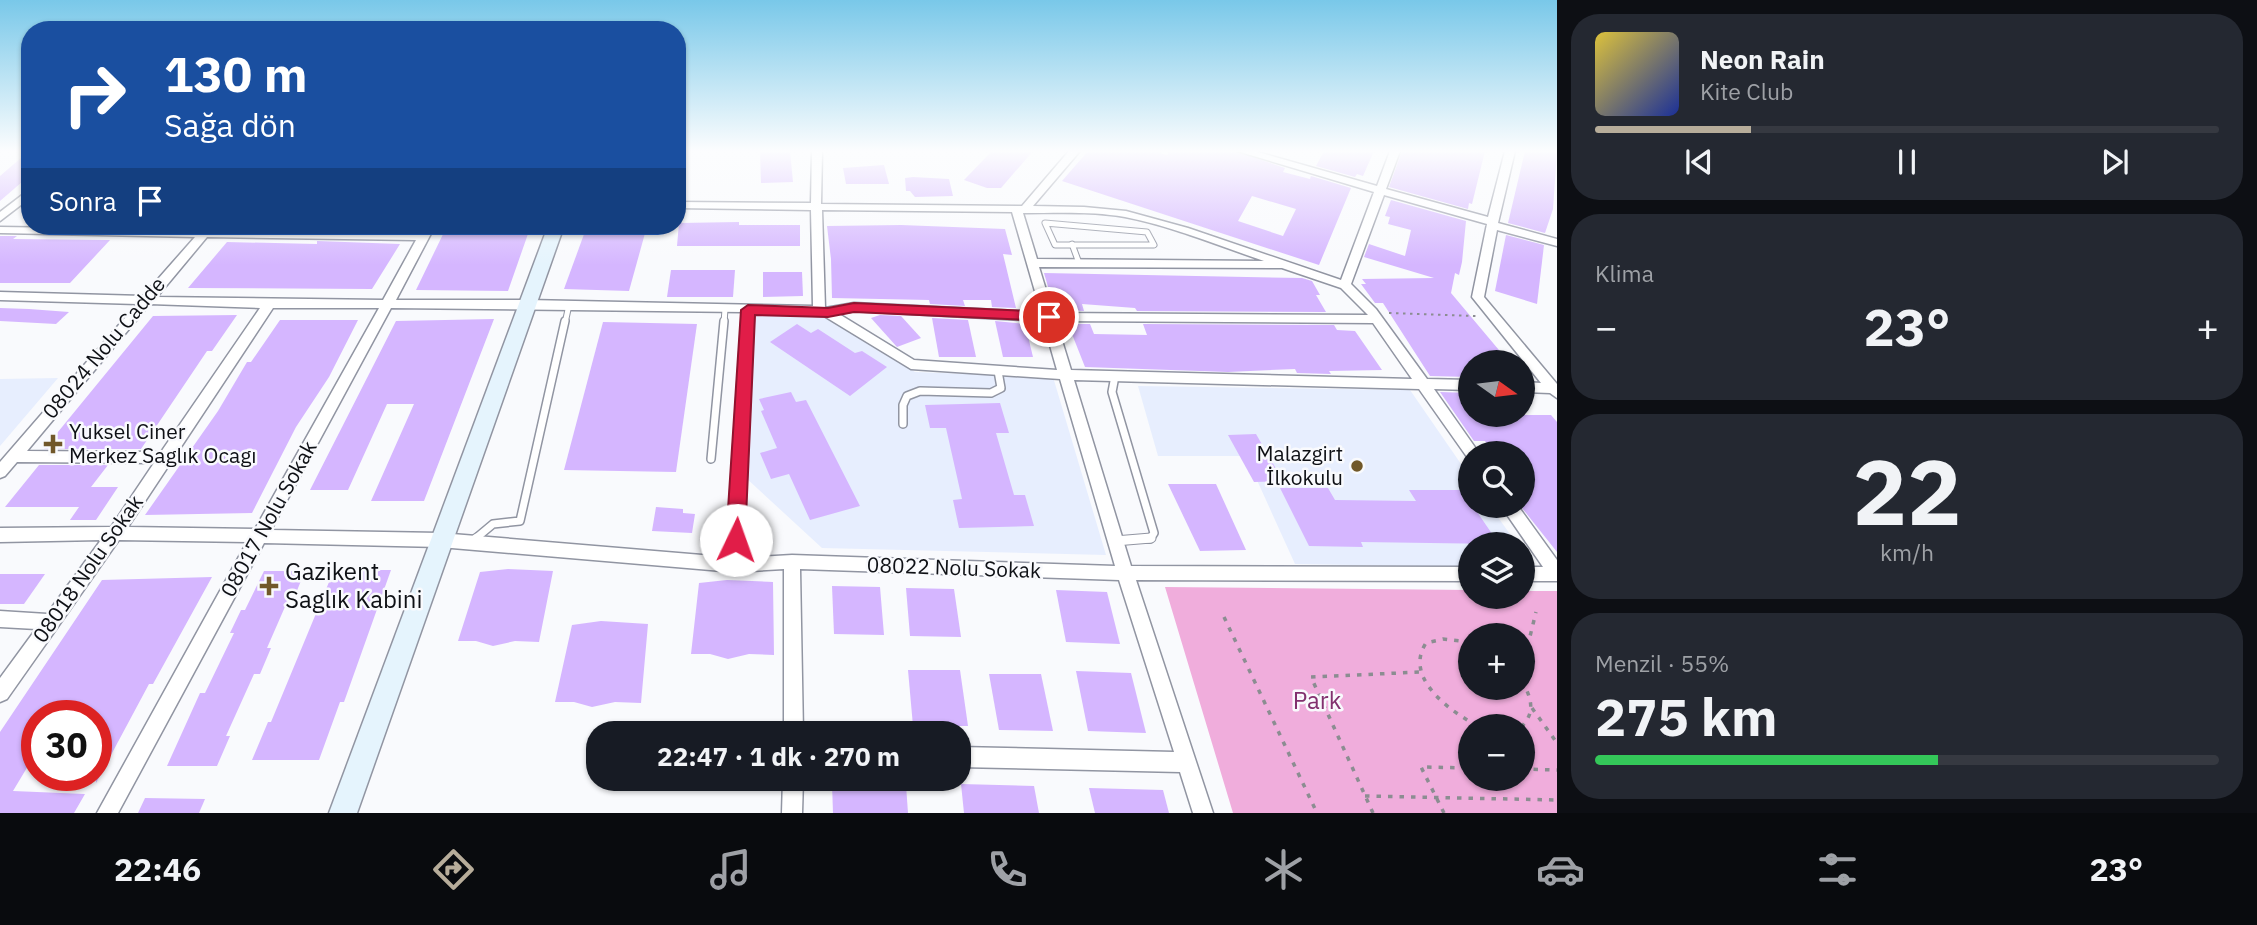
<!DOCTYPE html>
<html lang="tr">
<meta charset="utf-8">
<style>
body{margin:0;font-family:"IBM Plex Sans",sans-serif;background:#242831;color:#f1f3f6;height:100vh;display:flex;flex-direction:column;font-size:26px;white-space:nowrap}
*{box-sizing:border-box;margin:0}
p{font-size:23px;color:#9ea1a6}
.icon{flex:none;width:38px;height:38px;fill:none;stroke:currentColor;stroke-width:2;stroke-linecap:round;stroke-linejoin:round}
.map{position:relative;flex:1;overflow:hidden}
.details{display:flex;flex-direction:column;gap:14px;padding:14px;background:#0d0f14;width:700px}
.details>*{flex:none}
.hud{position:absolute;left:21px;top:21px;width:665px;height:214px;border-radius:28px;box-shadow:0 2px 5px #0004;background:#1a4fa0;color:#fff;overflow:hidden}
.needle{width:46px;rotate:104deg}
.tools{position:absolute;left:1458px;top:350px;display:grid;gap:14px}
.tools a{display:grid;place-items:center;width:77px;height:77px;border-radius:50%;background:#171b24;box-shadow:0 2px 5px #0004;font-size:35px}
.speed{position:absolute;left:21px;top:700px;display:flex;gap:14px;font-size:35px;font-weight:700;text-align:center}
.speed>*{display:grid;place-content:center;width:91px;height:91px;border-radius:50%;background:#171b24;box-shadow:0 2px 5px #0004;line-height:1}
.speed .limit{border:10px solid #d22;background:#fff;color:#111}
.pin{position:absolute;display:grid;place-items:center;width:60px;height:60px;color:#fff;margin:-30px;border:4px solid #fff;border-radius:50%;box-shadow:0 2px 7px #0007}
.me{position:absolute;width:77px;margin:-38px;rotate:3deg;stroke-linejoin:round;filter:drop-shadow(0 0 5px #0008)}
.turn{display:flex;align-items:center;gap:24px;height:147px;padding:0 28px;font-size:32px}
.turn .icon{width:91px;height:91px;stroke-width:2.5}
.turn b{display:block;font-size:49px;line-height:60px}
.then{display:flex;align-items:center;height:66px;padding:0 28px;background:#0003;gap:14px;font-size:26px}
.big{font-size:52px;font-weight:700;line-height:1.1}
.details .tile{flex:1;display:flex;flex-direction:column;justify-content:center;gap:10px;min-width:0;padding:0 24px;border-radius:28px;background:#242831}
.details .dial{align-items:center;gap:0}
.dial b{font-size:91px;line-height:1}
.song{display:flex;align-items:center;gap:21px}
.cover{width:84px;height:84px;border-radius:10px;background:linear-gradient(135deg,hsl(50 70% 55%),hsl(230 70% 35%))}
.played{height:7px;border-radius:4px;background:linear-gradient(90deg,#b7ad9a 25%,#363941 25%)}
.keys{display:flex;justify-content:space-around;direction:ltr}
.heat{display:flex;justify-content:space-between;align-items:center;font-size:38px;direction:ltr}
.charge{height:10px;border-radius:5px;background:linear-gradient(90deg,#34c759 55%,#363941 0)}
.trip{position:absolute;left:586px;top:721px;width:385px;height:70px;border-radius:28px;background:#171b24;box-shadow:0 2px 5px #0004;font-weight:700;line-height:70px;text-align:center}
.menu{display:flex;height:112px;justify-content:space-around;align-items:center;background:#090b0e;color:#9ea1a6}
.menu .icon{width:49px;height:49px}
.menu .on{color:#b7ad9a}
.menu b{font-size:32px;color:#f1f3f6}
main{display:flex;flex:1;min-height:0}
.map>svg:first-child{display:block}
.built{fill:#e7eefe}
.green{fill:#f0addc;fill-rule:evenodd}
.building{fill:#d5b6ff;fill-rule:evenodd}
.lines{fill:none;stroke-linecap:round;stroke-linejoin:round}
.lane-far2-casing{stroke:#9195a2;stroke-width:7}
.lane-far1-casing{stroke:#9195a2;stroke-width:10}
.lane-casing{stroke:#9195a2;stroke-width:11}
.street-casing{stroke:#9195a2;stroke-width:3}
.secondary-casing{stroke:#9195a2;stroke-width:3}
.path-far1{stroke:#8b8d91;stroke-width:2;stroke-dasharray:2.5 4.5;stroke-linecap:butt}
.path{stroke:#8b8d91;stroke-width:3.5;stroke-dasharray:4.5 7;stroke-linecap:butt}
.lane-far2{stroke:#fff;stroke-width:5}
.lane-far1{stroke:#fff;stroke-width:7}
.lane{stroke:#fff;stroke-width:9}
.street{fill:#fff;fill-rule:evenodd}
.secondary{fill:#e5f4fd;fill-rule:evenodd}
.route{fill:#e11d48;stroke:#92132f;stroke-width:2}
.poi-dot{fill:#715829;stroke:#f9fafd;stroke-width:2.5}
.labels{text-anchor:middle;stroke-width:5;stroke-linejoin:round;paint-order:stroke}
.street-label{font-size:21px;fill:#0e1015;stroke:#f9fafd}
.poi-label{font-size:21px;fill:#0e1015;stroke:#f9fafd;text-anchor:start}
.near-poi-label{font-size:24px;fill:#0e1015;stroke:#f9fafd;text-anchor:start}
.near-park-label{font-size:24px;fill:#82316f;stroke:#f9fafd}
</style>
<main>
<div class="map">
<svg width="1557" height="813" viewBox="0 0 1557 813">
<rect width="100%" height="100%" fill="#f9fafd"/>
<g class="built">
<polygon points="755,312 830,316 915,372 1053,377 1106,555 822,548 746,478"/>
<polygon points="58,378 0,446 0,379"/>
<polygon points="1138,386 1410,390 1470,477 1470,506 1490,506 1517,544 1470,544 1470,567 1295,564 1246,456 1158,456"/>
</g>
<path class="green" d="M1165 587 1470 590V597H1522L1523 591H1557V813H1233ZM1522 635V688H1470V635ZM1470 726H1522V779H1470Z"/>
<g class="building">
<polygon points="29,151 30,175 0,201 0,176"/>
<polygon points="760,151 790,151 793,182 761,183"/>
<polygon points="992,151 1033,151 1001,188 987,188 964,180"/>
<path d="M1088 151H1154L1167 155 1170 151H1235L1285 168 1283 172 1310 179 1311 176 1351 188 1319 265 1062 181ZM1252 196 1296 209 1283 236 1238 221Z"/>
<polygon points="1324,151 1374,151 1363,176 1357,174 1355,177 1316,166"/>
<polygon points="1402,151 1485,151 1472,204 1469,203 1468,209 1389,187"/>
<polygon points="1525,151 1557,151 1553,209 1545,233 1508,223"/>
<polygon points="884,165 889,184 846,184 843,168"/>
<polygon points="913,177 949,179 953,196 915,197 910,191 906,191 905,178"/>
<polygon points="1391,200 1466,221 1462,262 1459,275 1455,273 1451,293 1509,362 1470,362 1470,377 1430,376 1383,303 1375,303 1361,284 1366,284 1362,279 1434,278 1364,257 1369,244 1405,256 1411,230 1388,224 1390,217 1385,216"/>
<polygon points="739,222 739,225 800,225 800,246 677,246 679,223"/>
<polygon points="901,225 1005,229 1012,255 1003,254 1016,308 992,307 991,300 963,300 965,306 930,304 929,300 832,298 831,259 827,226"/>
<polygon points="318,226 399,226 396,231 318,229"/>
<polygon points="447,226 474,226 472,230 529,231 508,291 416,290"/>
<polygon points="587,226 647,226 629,291 564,289"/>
<polygon points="1506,235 1544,245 1537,304 1495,291"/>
<polygon points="0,236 17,236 13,239 110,240 70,283 0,283"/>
<polygon points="317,241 400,244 372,289 188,288 227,242 317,244"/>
<polygon points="671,270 735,270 733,297 667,297"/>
<polygon points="763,272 802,272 803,296 763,297"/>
<polygon points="1044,273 1302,278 1312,281 1320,295 1316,295 1326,312 1137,311 1135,308 1082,304 1084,311 1063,310 1061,307 1054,307"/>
<polygon points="0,308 29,309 69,312 56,324 0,321"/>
<polygon points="237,315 212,351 207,351 141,449 44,449 153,316"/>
<polygon points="880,315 901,316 921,338 897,347 871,318"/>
<polygon points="932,318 968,320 976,357 939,357"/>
<polygon points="494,319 424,501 371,501 414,404 387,404 348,490 310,490 396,321"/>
<polygon points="280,320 358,320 329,377 296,427 252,513 145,515 218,411 247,362 251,362"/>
<polygon points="995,321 1025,324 1033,357 1003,357"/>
<polygon points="603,322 697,324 676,472 564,470"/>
<polygon points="797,324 811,333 818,329 855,353 862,351 887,367 850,396 770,342"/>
<polygon points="1068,324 1090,324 1094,334 1147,335 1143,324 1334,325 1337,330 1355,331 1382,370 1329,371 1331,374 1297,373 1295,369 1228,372 1085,367"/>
<polygon points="791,392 796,402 806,400 860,506 810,520 789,474 771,479 760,453 777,448 761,411 764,410 759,399"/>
<polygon points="1440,392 1470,393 1470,415 1551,415 1557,422 1557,552 1522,508 1522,453 1494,453 1485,441 1474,441"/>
<polygon points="1000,403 1009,433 996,433 1014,495 1025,495 1034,526 959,528 953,500 962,499 946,428 930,428 925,405"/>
<polygon points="1256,434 1283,481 1254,482 1228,435"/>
<polygon points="39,465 108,465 91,487 118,487 96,520 70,520 79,507 5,507"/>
<polygon points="1168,484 1216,484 1246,550 1200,551"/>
<polygon points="1280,488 1328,488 1335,500 1416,501 1409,490 1462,490 1470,506 1473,506 1499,544 1361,542 1363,547 1309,546"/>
<polygon points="656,507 683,509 683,513 695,514 692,533 652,531"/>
<polygon points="508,569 553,571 539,642 515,641 493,646 476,641 458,641 480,572"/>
<polygon points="334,570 391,570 344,702 340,702 319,760 252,760 268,722 271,722"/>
<polygon points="264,571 305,571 296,593 291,593 267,648 271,648 260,674 254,674 226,736 230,736 217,766 167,766 200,693 205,693 234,633 230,633 241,610 245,610"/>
<polygon points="0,574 45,574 24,604 0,604"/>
<polygon points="212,577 153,684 149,684 96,783 96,716 37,716 37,751 13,791 85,794 74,813 0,813 0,732 102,580"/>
<polygon points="727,580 773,582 774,655 749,654 728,659 710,654 691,654 699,583"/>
<polygon points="832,586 880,587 884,635 834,634"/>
<polygon points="906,588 954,589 961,637 910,636"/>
<polygon points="1056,590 1107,592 1120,644 1066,642"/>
<polygon points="601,621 648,624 641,703 615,702 592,707 574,702 555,702 572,625"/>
<polygon points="908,670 960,670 968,726 913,726"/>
<polygon points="1076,671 1131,673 1146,733 1088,731"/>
<polygon points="989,674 1041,674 1053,731 999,730"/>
<polygon points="832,784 906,785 908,813 833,813"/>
<polygon points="961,784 1034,786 1039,813 964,813"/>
<polygon points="1089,788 1163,790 1169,813 1095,813"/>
<polygon points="145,798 205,799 199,813 138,813"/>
</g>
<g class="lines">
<defs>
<g id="lane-far2">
<polygon points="1045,223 1147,232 1154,245 1055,245"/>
<polyline points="1072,244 1079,263"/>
<polyline points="565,323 569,305"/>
<polyline points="724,323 725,309"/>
</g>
<g id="lane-far1">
<polyline points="1115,376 1112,392 1154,533 1150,539 1145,539"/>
<polyline points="903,424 903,405 907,396 920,391 991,393 1001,388 998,371"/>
<polyline points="711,459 724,321"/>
<polyline points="475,539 493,524 520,521 565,321"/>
</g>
<g id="lane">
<polyline points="1115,541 1151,538"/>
<polyline points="472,542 477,538"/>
</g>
<g id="street">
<path d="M812 151H822L821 204 1022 206 1069 151H1080L1033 206 1084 207 1126 211 1188 228 1341 280 1374 192 1237 151H1254L1377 186 1390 151H1400L1386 189 1488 217 1505 151H1515L1498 223 1557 239V246L1497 230 1484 297 1557 384V398L1550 393 1522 392V382L1541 383 1472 297 1487 224 1384 195 1351 284 1376 309 1427 379 1470 380V390L1434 389 1479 453H1470V458L1467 457 1419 389 1074 380 1131 566 1470 567V581L1136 580 1213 813H1193L1180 772 959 767V747L1174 752 1119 580 800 569 803 733H784V569L734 572 440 547 264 543 118 813H97L247 542 119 540 7 699 0 702V678L36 629 0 627V611L47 614 101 540 0 542V528L111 527 154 463 17 462 5 476 0 478V462L137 304 0 300V292L143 296 195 237 0 233V227L201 230 207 227 213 230 420 234 425 226H435L396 300H528L813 306 811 210 677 208V202L811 203ZM822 210 1012 212 1041 312 854 303 825 308ZM1023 213C1056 213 1092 211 1125 217 1172 226 1219 246 1264 261L1037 259ZM207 237 416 240 383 300 157 297ZM1039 267 1282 268 1341 288 1368 315 1053 313ZM150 304 260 308 161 452 27 451ZM273 308H379L255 529 128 527ZM391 308 742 312 726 557 440 533 271 530ZM854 311 1043 321 1057 370 914 360 839 314ZM754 313 824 316 911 369 1060 379 1115 566 792 555 743 558ZM1056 321 1373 323 1412 379 1071 370Z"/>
<polygon points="30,189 30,198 0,221 0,212"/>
<polygon points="1501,506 1518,506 1557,560 1557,581 1522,581 1522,567 1543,567"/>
<polygon points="783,779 803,779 802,813 782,813"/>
</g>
<polygon id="secondary" points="548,226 564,226 357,813 329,813"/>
</defs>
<use href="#lane-far2" class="lane-far2-casing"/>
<use href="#lane-far1" class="lane-far1-casing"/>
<use href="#lane" class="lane-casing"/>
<use href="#street" class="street-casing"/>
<use href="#secondary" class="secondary-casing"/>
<polyline class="path-far1" points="1389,313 1476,316"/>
<g class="path">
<polyline points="1224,617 1317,813"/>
<path d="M1470 642 1443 639 1426 643C1403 678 1451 712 1478 726"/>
<polyline points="1522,669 1536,612"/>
<path d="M1522 681C1531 697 1536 712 1522 726"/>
<polyline points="1532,708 1557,743"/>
<polyline points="1522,769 1557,770"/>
<polyline points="1365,796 1557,800"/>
<polyline points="1373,813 1311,677 1421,672"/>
<polyline points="1444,813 1421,767 1470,768"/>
</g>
<use href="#lane-far2" class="lane-far2"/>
<use href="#lane-far1" class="lane-far1"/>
<use href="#lane" class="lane"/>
<use href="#street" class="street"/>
<use href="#secondary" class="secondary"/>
</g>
<linearGradient id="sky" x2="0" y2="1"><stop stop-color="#79c8e9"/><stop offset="0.57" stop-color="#fcfdfe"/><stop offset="1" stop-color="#fcfdfe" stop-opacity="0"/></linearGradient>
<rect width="1557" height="265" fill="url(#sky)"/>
<polygon class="route" points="854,303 1049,312 1056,317 1049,321 854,312 828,317 755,315 745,540 742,545 736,547 729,545 726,540 741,310 748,305 828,308"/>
<g class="poi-dot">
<path d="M49.5 433.5h7v7h7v7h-7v7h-7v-7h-7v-7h7z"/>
<circle cx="1357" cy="466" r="7"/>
<path d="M265.5 575.5h7v7h7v7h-7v7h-7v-7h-7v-7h7z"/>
</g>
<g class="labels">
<g class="street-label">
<text transform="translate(104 348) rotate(-50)" y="7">08024 Nolu Cadde</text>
<text transform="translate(269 519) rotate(-61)" y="7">08017 Nolu Sokak</text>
<text transform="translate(954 568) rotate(2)" y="7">08022 Nolu Sokak</text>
<text transform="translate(88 569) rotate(-55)" y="7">08018 Nolu Sokak</text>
</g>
<g class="poi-label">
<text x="69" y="439">Yuksel Ciner<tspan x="69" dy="24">Merkez Saglık Ocagı</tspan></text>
<text x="1343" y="461" text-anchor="end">Malazgirt<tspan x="1343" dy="24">İlkokulu</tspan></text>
</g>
<g class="near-poi-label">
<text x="285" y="580">Gazikent<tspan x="285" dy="28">Saglık Kabini</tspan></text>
</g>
<g class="near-park-label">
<text x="1317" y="709">Park</text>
</g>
</g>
</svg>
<div class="tools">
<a><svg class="needle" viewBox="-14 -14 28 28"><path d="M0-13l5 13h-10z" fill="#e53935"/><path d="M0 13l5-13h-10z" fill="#9ea1a6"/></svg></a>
<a><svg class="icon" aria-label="search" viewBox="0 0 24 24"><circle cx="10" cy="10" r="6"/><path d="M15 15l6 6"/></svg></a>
<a><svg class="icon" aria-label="layers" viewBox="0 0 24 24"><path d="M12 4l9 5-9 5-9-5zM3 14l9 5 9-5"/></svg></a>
<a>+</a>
<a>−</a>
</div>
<div class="speed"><div class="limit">30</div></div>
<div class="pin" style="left:1049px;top:317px;background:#d93025"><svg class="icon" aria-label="arrive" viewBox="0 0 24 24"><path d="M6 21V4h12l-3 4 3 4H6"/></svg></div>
<svg class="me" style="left:736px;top:540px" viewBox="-20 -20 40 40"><circle r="19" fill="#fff"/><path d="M0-13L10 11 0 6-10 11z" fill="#e11d48"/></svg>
<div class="trip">22:47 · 1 dk · 270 m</div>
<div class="hud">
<div class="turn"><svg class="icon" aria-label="right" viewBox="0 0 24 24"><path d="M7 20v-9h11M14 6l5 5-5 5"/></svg><div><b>130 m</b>Sağa dön</div></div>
<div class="then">Sonra<svg class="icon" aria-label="arrive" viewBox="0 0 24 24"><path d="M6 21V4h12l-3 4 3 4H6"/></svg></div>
</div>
</div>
<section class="details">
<div class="tile">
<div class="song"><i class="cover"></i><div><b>Neon Rain</b><p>Kite Club</p></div></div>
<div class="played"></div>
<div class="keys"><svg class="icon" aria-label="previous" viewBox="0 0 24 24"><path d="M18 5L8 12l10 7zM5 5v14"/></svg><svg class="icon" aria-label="pause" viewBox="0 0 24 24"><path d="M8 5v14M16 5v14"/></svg><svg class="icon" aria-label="next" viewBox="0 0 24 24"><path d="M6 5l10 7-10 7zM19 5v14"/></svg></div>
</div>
<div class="tile"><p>Klima</p>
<div class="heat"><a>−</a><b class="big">23°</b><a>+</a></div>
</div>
<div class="tile dial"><b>22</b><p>km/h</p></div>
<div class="tile"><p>Menzil · 55%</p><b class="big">275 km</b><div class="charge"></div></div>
</section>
</main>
<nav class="menu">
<b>22:46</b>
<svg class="icon on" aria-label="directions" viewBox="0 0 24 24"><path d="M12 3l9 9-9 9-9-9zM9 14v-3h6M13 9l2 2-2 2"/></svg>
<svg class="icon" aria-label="music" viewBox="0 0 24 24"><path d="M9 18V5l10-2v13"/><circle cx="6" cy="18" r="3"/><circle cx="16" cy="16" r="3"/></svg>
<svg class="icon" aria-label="phone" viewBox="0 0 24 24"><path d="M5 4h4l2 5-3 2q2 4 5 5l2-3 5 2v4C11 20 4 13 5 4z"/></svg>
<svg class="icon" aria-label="climate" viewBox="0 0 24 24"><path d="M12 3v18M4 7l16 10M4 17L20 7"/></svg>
<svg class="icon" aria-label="car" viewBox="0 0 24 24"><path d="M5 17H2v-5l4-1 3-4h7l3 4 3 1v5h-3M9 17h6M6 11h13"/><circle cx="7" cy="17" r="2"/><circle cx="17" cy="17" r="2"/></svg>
<svg class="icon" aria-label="filters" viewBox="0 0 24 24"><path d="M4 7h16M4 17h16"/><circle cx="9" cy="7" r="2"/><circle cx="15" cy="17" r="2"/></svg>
<b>23°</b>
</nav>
